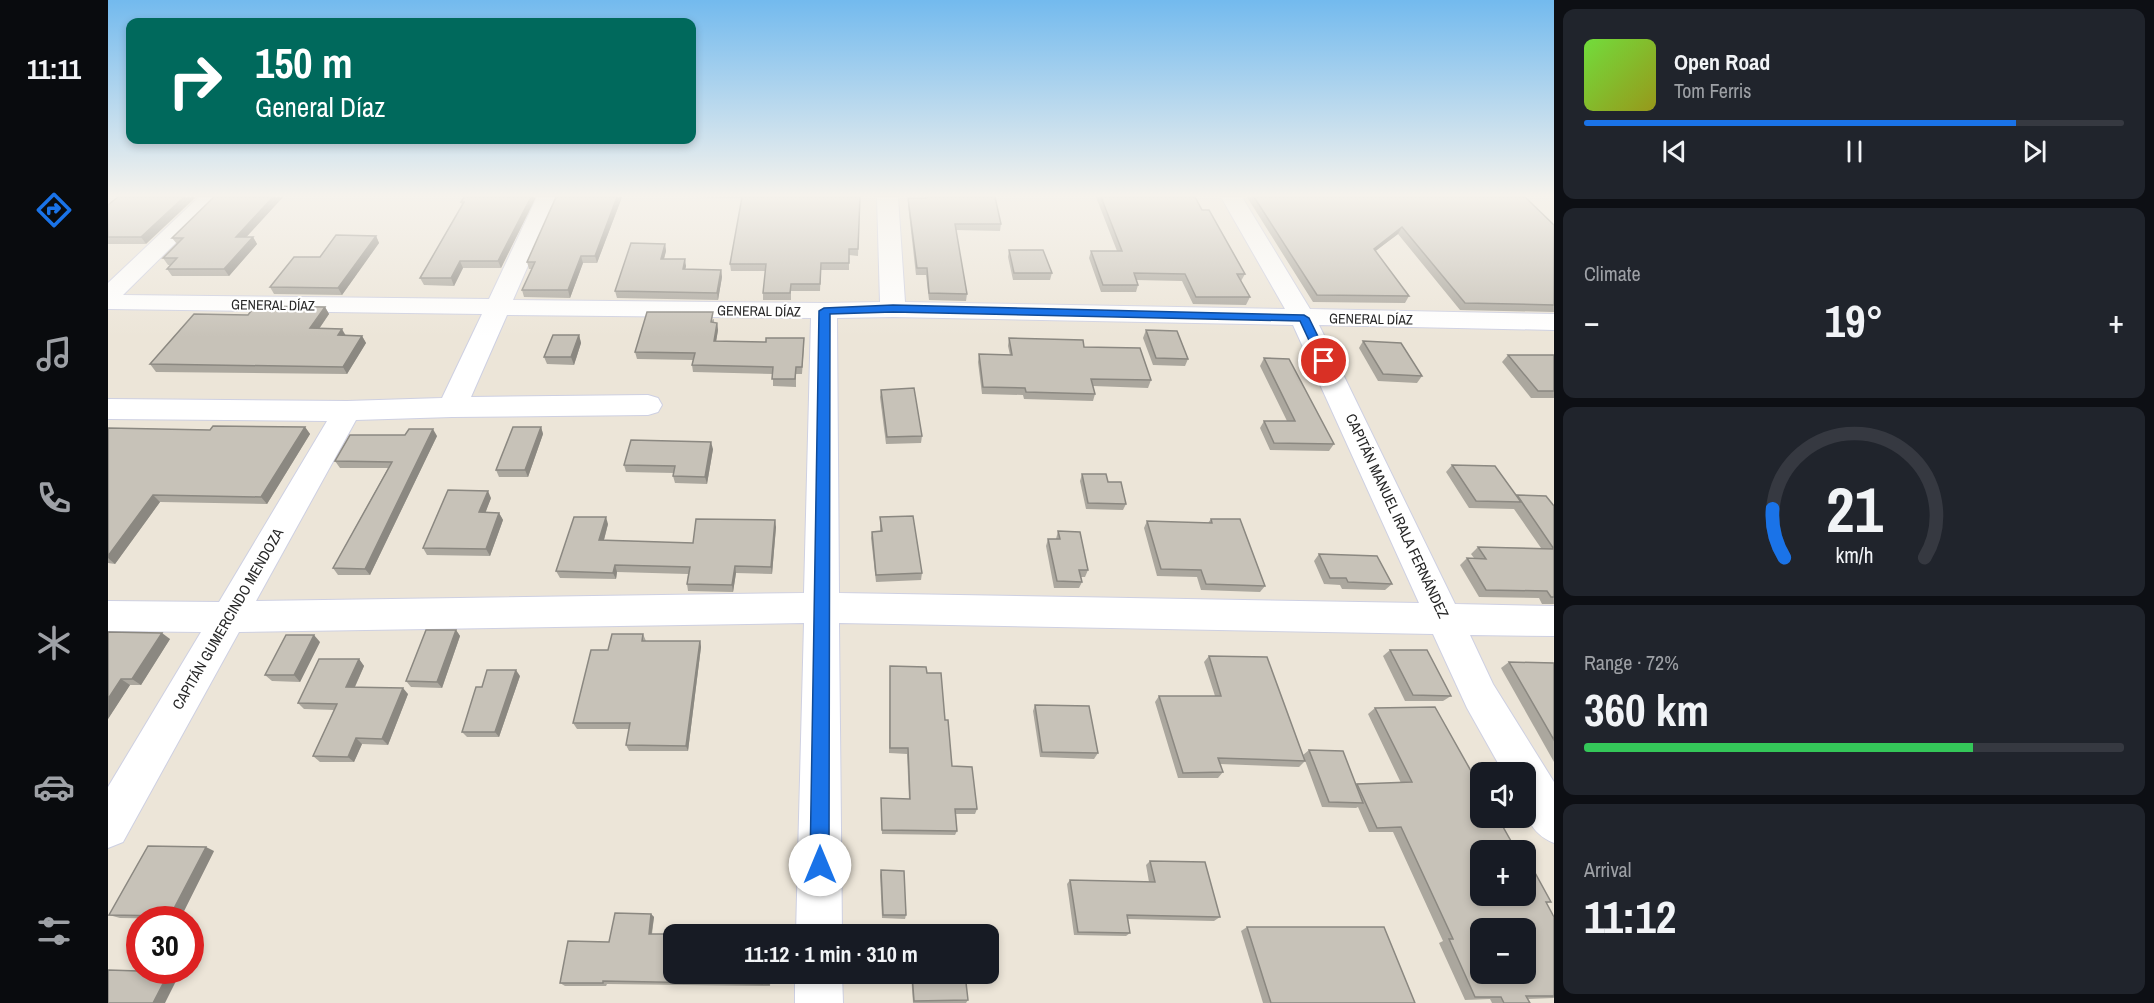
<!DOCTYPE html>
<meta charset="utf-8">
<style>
body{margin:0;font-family:"Archivo Narrow",sans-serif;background:#20242c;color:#f1f3f6;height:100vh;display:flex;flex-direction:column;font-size:22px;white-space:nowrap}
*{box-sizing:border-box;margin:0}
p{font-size:20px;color:#9ea1a6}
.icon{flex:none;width:33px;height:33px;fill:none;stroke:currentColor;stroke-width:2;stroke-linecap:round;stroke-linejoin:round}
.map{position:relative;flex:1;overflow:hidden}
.panel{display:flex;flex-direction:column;gap:9px;padding:9px;background:#0d0f14;width:600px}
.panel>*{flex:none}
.hud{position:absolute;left:18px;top:18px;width:570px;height:126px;border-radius:12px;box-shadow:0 3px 9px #0003;background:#00695c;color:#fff;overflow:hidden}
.buttons{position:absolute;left:1362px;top:762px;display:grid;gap:12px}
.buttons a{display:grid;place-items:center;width:66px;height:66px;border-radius:12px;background:#171b24;box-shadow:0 3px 9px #0003;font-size:30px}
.speed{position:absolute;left:18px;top:906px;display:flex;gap:12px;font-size:30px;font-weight:700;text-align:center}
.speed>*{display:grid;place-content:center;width:78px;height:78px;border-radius:50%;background:#171b24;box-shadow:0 3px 9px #0003;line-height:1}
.speed .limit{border:9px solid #d22;background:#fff;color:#111}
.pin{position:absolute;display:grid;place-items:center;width:51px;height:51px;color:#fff;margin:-26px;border:3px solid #fff;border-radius:50%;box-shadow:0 2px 6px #0007}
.me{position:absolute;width:66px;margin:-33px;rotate:0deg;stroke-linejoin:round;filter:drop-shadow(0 0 4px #0008)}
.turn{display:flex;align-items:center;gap:21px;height:126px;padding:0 30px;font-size:27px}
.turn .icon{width:78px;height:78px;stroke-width:2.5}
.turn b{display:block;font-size:42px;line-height:51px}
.big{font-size:45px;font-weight:800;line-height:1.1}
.panel .widget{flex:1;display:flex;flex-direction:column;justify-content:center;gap:9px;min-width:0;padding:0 21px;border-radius:12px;background:#20242c}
.panel .dial{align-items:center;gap:0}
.dial svg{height:156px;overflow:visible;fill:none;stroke:#363941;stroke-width:7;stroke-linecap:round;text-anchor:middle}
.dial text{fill:#f1f3f6;stroke:none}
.song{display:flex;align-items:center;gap:18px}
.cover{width:72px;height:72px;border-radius:9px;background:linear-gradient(135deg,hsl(100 70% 55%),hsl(60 70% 35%))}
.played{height:6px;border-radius:3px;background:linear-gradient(90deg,#1a73e8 80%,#363941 80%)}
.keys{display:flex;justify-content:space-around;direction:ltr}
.heat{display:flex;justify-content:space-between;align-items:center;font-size:33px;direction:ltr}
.charge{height:9px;border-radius:4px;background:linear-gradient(90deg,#34c759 72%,#363941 0)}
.trip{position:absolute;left:555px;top:924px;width:336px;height:60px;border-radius:12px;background:#171b24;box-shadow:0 3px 9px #0003;font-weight:800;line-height:60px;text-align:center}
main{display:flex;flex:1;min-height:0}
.tabs{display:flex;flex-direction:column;width:108px;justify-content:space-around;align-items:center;background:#090b0e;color:#9ea1a6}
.tabs .icon{width:42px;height:42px}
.tabs .on{color:#1a73e8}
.tabs b{font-size:27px;color:#f1f3f6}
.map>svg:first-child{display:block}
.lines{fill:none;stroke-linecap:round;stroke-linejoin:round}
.minor-casing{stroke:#ced0e2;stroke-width:2}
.minor{fill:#fff;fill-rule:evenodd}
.wall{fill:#aba79e}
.shaded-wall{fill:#8b8881}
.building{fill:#c7c2b8;stroke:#8b8881;stroke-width:1.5;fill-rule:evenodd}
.route{fill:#1a73e8;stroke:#114b97;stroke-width:1.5}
.labels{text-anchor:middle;stroke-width:4.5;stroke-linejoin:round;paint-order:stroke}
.far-street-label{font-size:14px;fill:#282828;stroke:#fff}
.street-label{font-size:15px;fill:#282828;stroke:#fff}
</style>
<main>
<nav class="tabs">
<b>11:11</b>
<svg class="icon on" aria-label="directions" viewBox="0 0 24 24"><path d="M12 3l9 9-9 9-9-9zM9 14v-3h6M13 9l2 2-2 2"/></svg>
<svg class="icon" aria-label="music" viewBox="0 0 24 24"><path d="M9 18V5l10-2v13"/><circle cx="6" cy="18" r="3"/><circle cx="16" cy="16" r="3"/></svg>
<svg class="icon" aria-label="phone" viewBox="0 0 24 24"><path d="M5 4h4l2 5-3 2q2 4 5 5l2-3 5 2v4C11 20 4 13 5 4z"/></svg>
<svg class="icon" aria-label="climate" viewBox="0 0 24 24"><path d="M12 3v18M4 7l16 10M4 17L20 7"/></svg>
<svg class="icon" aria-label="car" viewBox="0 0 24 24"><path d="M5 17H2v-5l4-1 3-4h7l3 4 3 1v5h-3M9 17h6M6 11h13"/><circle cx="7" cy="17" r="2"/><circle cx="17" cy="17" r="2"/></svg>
<svg class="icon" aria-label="filters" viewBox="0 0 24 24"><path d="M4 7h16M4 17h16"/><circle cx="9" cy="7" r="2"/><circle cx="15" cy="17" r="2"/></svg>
</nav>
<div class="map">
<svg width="1446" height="1003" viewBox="0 0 1446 1003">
<rect width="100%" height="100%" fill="#ece5d8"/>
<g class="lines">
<defs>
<g id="minor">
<path d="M91 197H114L15 295 381 299 429 197H450L405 300 716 303 772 302 769 197H790L797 302 1177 309 1113 197H1134L1202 309 1446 314V330L1211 325 1347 604 1446 606V636L1362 635 1385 684 1446 782V843C1413 829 1418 804 1418 772H1395L1359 708 1325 634 731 623 734 934H688L696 623 131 632 15 842 0 848V787L93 632 0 631V601L111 602 219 421 0 419V399L239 401 334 398 374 314 0 309V283ZM399 315 703 318 696 593 148 601 248 420 344 417 540 415 550 412 554 405 550 398 540 395 363 397ZM785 317 1185 325 1311 603 731 593 729 318Z"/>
<polygon points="687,974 734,974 735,1003 687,1003"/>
</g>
</defs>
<use href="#minor" class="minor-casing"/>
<use href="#minor" class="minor"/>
</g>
<g class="wall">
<polygon points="10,197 38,244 0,244 0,205"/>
<polygon points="106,197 175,197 138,237 145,237 149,244 121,276 64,276 59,269 63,265 60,265 55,258 69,244 64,238"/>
<polygon points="356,197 428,197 393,268 355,268 346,286 316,285 312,278 354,205 353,202"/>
<polygon points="448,197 514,197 489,263 475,263 462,298 416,297 414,290 424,269 421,269 419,262"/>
<polygon points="577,197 752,197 750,256 741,255 741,270 713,270 712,291 683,291 683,300 655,300 655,293 658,271 623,271 622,264 634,198"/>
<polygon points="816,197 887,197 893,224 892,231 848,230 859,294 858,301 821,300 818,275 808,275 800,205 800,198 817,198"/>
<polygon points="988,197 1087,197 1094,210 1137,274 1133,281 1142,297 1138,305 1085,304 1074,281 1028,280 1030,285 1028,292 993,292 981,258 983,251 1009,251"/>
<polygon points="1139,197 1417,197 1446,225 1446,312 1352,310 1290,234 1267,251 1301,296 1297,303 1205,302"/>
<polygon points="268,236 271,243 234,295 166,294 162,287 212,257"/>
<polygon points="557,244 558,251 556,259 578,266 577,269 613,270 614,277 610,300 509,298 507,291"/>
<polygon points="901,250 944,273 942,280 905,280 900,257"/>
<polygon points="217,307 221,314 211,329 238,335 254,336 258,343 239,374 48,372 42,364 140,315"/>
<polygon points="606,319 606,322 609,323 610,330 608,341 696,345 694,374 688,374 688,387 665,386 665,374 585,372 584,365 585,360 529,359 527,352"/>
<polygon points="1038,330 1080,359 1077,366 1045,365 1035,338"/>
<polygon points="471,335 473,343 466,365 439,364 436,357"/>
<polygon points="901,338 976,347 1043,380 1040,388 985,386 987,394 985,401 916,399 915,395 874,394 870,362 871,354 902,355 900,346"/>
<polygon points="1255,341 1314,376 1309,383 1270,381 1251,348"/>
<polygon points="1400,355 1446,355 1446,398 1423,398 1394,362"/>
<polygon points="1156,358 1226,444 1221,451 1162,450 1152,428 1156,421 1179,421 1152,366"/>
<polygon points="773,390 814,436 813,443 778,444 772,397"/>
<polygon points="197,427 202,434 159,504 52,502 7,564 0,563 0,428 102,430"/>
<polygon points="433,427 435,434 420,477 391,477 388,470"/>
<polygon points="297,435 329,436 262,575 230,575 225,568 280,468 232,468 227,461"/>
<polygon points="605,449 599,484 567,483 565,476 566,473 518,472 516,465"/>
<polygon points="1344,465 1408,496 1446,506 1446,604 1434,604 1431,598 1371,597 1352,565 1359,558 1366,558 1363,554 1370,547 1433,548 1406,509 1361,508 1338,472"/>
<polygon points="974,474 1000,482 1018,504 1015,510 978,509 972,481"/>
<polygon points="383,498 377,513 391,513 395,520 382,556 319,555 315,548"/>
<polygon points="772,517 814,573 813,580 768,582 763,538 764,532 772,531"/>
<polygon points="1103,519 1157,586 1152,592 1093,590 1089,577 1049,576 1036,528 1039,521 1100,523"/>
<polygon points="500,524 496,540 585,543 668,527 664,574 628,573 625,592 580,591 579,584 580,574 509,572 508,579 452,578 448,571"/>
<polygon points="950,531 980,570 977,577 973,577 974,582 971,588 946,588 938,546 940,539 948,539"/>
<polygon points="1211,554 1284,584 1277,590 1234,589 1232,585 1216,584 1206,561"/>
<polygon points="348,630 352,636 334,688 303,687 298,681"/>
<polygon points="0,632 62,639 33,685 22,685 0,719"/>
<polygon points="535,634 538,641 592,641 593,647 580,751 521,751 518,745 521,729 469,729 465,723 500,650"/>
<polygon points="212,642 192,682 164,681 157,675"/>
<polygon points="1282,650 1343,696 1335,701 1297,701 1275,656"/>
<polygon points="1101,656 1197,761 1191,767 1112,764 1115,772 1110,778 1070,778 1047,702 1051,696 1107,696 1096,662"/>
<polygon points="251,659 256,666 247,687 300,694 280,745 254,744 246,762 212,762 205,756 226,710 196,709 190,703"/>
<polygon points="1401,662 1446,663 1446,762 1393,668"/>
<polygon points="782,666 819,673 837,720 844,766 869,809 867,814 848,814 849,831 847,835 774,834 773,798 801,799 799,754 781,753"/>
<polygon points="412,676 391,737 359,737 354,732 374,687"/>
<polygon points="927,705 990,753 986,759 932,757 925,711"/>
<polygon points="1267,708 1372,850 1443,902 1438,903 1446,917 1446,998 1419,999 1422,1003 1384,1003 1382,999 1357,1000 1331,943 1335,941 1285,832 1261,832 1250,807 1248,808 1214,807 1195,755 1201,750 1248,784 1293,783 1260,714"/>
<polygon points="106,851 72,919 12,918 1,915"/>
<polygon points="1042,861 1112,917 1106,921 1020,919 1022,933 1018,936 966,935 959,884 962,880 1041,882 1038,865"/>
<polygon points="773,870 798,915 797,919 774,918 772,875"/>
<polygon points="543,914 546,917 544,934 566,974 663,974 662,986 499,984 498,986 457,986 452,983 501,942"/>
<polygon points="1139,927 1307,1003 1155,1003 1133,931"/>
<polygon points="803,974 857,974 860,1000 858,1003 805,1003"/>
</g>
<g class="shaded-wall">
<polygon points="76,197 88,197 38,244 33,237"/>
<polygon points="165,197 175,197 132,244 128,237"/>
<polygon points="423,197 428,197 393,268 390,261"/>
<polygon points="509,197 514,197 489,263 487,256"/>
<polygon points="1294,227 1290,234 1261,256 1266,249"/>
<polygon points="268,236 271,243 234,295 230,288"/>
<polygon points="145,237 149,244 121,276 116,269"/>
<polygon points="557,244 558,251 554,266 553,259"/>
<polygon points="473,256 475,263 462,298 460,290"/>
<polygon points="577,259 578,266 576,276 575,269"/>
<polygon points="352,261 355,268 346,286 343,278"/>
<polygon points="613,270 614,277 610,300 609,293"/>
<polygon points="217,307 221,314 206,336 202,328"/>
<polygon points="609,323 610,330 607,348 606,341"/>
<polygon points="234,329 238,336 230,335"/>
<polygon points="471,335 473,343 466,365 463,357"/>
<polygon points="254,336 258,343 239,374 235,367"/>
<polygon points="197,427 202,434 159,504 153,497"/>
<polygon points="433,427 435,434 420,477 417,470"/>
<polygon points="325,429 329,436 262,575 257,569"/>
<polygon points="603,442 605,449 599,484 597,477"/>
<polygon points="380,491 383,498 375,519 371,512"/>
<polygon points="45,495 52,502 7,564 0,558 0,556"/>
<polygon points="391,513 395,520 382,556 378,549"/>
<polygon points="498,517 500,524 494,547 491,540"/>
<polygon points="667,520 668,527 664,574 663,567"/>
<polygon points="507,565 509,572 508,579 505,573"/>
<polygon points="627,566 628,573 625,592 624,585"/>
<polygon points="348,630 352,636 334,688 329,682"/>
<polygon points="54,633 62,639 33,685 24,679"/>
<polygon points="206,635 212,642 192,682 186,675"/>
<polygon points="592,641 593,647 580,751 578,746"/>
<polygon points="251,659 256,666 244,693 238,687"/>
<polygon points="408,670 412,676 391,737 387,732"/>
<polygon points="13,679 22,685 0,719 0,699"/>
<polygon points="295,688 300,694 280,745 274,739"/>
<polygon points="248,738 254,744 246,762 240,757"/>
<polygon points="98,847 106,851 72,919 62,916"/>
<polygon points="543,914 546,917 543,937 541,934"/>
<polygon points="61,972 71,975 57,1003 45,1003"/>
</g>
<g class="building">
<polygon points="10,197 76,197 33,237 0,237 0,205"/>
<polygon points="106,197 165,197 128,237 145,237 116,269 59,269 69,258 55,258 75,238 64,238"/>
<polygon points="356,197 423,197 390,261 352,261 343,278 312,278 356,202 353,202"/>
<polygon points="448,197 509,197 487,256 473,256 460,290 414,290 427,262 419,262"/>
<polygon points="634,197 752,197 750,249 741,249 741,263 713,263 712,284 683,284 682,293 655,293 658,264 622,264"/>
<polygon points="818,197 887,197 893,224 847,224 859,294 821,293 819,268 809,268 800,198 818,198"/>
<polygon points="993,197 1087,197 1094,210 1101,210 1137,274 1129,274 1142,297 1088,297 1077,274 1026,273 1030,285 995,285 983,251 1014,251"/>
<polygon points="1146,197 1417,197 1446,225 1446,305 1357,303 1294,227 1266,249 1301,296 1209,295"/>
<polygon points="228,235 268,236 230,288 162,287 186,257 212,257"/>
<polygon points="523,243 557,244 553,259 577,259 575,269 613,270 609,293 507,291"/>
<polygon points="901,250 935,250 944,273 906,273"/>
<polygon points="147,306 217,307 202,328 234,329 230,335 254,336 235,367 42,364 86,314 140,315"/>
<polygon points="539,312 605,312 603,322 609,323 606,341 658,342 658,338 696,338 694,367 688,367 687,379 664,379 665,367 584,365 587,353 527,352"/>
<polygon points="1038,330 1069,331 1080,359 1048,358"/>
<polygon points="445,335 471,335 463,357 436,357"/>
<polygon points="901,338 975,340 976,347 1032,348 1043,380 983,379 987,394 918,392 917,388 875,387 871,354 904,355"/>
<polygon points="1255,341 1293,343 1314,376 1275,374"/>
<polygon points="1400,355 1446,355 1446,391 1430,391"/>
<polygon points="1156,358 1181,359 1226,444 1166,443 1156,421 1187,421"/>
<polygon points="806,388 814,436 779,437 773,390"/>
<polygon points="105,426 197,427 153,497 45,495 0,556 0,428 102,430"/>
<polygon points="405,427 433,427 417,470 388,470"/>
<polygon points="301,429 325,429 257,569 225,568 284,462 227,461 242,435 297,435"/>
<polygon points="523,440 603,442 597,477 565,476 567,466 516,465"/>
<polygon points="1344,465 1387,466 1413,502 1368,501"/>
<polygon points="974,474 998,474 1000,482 1013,482 1018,504 980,503"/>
<polygon points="340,490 380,491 371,512 391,513 378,549 315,548"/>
<polygon points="1409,495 1438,496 1446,506 1446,597 1443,597 1439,591 1378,590 1359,558 1378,559 1370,547 1446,549"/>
<polygon points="805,516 814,573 768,575 764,532 774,531 772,517"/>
<polygon points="466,517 498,517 491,540 585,543 588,519 667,520 663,567 627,566 624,585 579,584 582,567 507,565 505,573 448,571"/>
<polygon points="1103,519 1132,519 1157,586 1098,584 1093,570 1053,569 1039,521 1104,523"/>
<polygon points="950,531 972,532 980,570 971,570 974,582 949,581 940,539 952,539"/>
<polygon points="1211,554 1269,556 1284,584 1240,582 1238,578 1222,578"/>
<polygon points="318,630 348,630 329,682 298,681"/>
<polygon points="0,632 54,633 24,679 13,679 0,699"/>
<polygon points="504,634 535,634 534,641 592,641 578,746 518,745 522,723 465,723 483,650 500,650"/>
<polygon points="178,635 206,635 186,675 157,675"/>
<polygon points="1282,650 1319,650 1343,696 1305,695"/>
<polygon points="1101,656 1159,657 1197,761 1110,758 1115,772 1075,773 1051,696 1113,696"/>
<polygon points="211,659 251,659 238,687 295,688 274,739 248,738 240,757 205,756 229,704 190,703"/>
<polygon points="1401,662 1446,663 1446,740"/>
<polygon points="782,666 818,667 819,673 833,673 837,720 840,720 844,766 864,767 869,809 847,809 849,831 774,830 773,798 802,799 800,748 782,748"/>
<polygon points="379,670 408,670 387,732 354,732 368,687 374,687"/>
<polygon points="927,705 981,706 990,753 934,752"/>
<path d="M1327 707 1372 787V818H1390L1408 850H1372V896H1418V860H1420L1443 902H1438L1446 917V996H1418L1422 1003H1396L1393 997H1367L1341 939H1345L1293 827 1269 828 1249 784 1304 782 1267 708ZM1372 928H1418V974H1372Z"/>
<polygon points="1201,750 1235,751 1255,803 1221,802"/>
<polygon points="40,846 98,847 62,916 1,915"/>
<polygon points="1042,861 1097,862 1112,917 1019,915 1022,933 970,932 962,880 1047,882"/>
<polygon points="773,870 796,871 798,915 775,915"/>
<polygon points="507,913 543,914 541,934 632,934 566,934 566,974 662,974 661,984 495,981 495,983 452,983 460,941 501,942"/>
<polygon points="1139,927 1276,927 1307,1003 1163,1003"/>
<polygon points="0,970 61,972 45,1003 0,1003"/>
<polygon points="804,974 857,974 860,1000 806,1001"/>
</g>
<linearGradient id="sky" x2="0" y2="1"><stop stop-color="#73baee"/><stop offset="0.58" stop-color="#f6f3ed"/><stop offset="1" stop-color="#f6f3ed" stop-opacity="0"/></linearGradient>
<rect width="1446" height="337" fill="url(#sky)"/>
<polygon class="route" points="785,305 1196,315 1201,318 1222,361 1216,365 1212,364 1192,321 785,312 722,314 721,865 718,871 712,874 705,871 702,865 711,311 716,308"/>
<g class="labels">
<g class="far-street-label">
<text transform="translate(165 305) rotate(1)" y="5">GENERAL DÍAZ</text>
<text transform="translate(651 311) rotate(1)" y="5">GENERAL DÍAZ</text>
<text transform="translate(1263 319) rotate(1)" y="5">GENERAL DÍAZ</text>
</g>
<g class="street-label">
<text transform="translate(1289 516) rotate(65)" y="5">CAPITÁN MANUEL IRALA FERNÁNDEZ</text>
<text transform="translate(120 619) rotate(-60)" y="5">CAPITÁN GUMERCINDO MENDOZA</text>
</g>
</g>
</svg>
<div class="buttons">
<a><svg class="icon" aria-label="sound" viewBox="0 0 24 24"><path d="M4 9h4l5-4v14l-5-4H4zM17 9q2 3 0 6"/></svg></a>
<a>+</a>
<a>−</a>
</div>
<div class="speed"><div class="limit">30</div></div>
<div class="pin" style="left:1216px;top:361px;background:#d93025"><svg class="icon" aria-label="arrive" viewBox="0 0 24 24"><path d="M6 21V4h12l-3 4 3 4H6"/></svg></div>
<svg class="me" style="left:712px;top:865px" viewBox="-20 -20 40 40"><circle r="19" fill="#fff"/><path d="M0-13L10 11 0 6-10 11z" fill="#1a73e8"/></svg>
<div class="trip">11:12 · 1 min · 310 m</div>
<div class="hud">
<div class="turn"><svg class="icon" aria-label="right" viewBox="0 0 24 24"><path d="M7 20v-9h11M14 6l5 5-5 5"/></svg><div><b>150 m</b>General Díaz</div></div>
</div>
</div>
<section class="panel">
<div class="widget">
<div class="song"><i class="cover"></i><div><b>Open Road</b><p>Tom Ferris</p></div></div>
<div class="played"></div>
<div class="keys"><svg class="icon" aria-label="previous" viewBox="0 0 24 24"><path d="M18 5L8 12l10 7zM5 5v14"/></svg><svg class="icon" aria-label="pause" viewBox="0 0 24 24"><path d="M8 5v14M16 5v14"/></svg><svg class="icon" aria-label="next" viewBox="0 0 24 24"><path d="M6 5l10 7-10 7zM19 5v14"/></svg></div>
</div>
<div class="widget"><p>Climate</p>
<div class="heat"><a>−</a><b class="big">19°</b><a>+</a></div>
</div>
<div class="widget dial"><svg viewBox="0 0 100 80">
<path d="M14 69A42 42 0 1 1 86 69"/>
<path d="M14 69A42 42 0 0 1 8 44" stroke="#1a73e8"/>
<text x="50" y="56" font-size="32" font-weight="700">21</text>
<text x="50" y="72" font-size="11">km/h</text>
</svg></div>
<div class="widget"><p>Range · 72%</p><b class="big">360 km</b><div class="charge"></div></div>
<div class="widget"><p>Arrival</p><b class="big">11:12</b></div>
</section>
</main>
